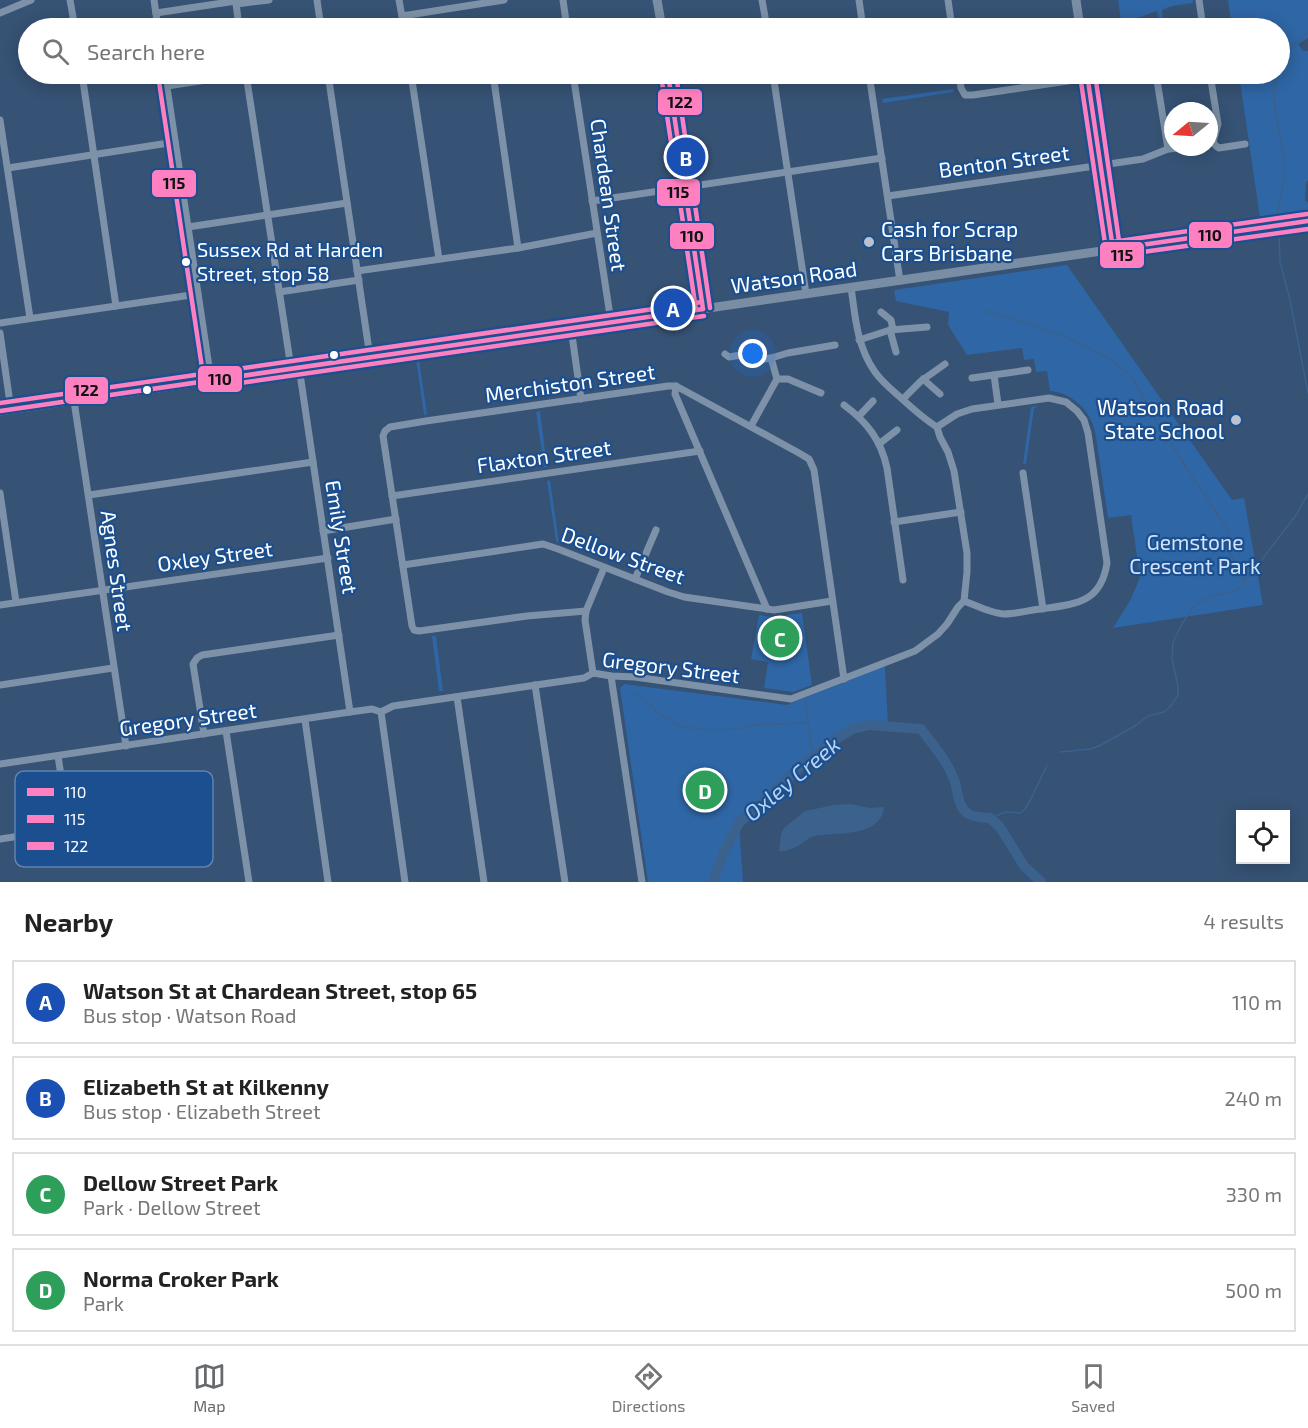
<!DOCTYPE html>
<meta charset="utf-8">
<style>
body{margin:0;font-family:"Exo 2",sans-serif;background:#f6f6f6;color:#222}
.controls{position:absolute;right:18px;bottom:18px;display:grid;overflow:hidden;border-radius:0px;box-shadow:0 3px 15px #0003}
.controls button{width:54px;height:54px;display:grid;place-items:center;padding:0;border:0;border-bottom:2px solid #e0e0e0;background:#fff;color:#222;font:30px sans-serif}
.compass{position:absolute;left:1164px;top:102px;width:54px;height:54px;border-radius:50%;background:#fff;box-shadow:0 3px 15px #0003;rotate:252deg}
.you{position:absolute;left:753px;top:354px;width:21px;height:21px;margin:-15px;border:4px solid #fff;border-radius:50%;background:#1a73e8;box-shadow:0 0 0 9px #1a73e833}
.badge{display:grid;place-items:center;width:39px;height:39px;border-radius:50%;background:#666a6f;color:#fff;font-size:20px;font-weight:700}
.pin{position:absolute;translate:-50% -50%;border:3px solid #fff;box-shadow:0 2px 6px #0006}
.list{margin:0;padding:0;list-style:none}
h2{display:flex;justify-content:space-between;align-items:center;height:78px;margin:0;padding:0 24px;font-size:26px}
h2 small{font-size:20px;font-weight:400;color:#767676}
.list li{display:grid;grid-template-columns:39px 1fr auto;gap:18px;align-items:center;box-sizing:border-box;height:84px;margin:0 12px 12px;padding:0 12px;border:2px solid #e0e0e0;border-radius:0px}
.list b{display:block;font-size:22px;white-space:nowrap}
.list p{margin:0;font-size:20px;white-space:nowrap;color:#767676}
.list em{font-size:20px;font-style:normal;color:#767676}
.icon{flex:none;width:33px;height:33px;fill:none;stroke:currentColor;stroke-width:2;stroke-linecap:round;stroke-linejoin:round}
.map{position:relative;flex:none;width:1308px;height:882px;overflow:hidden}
.search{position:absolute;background:#fff;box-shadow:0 3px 15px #0003;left:18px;right:18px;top:18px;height:66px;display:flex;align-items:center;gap:15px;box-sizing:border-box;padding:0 21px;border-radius:33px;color:#767676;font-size:22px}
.sheet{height:462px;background:#fff}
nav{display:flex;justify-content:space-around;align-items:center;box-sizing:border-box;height:84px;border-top:2px solid #e0e0e0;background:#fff;font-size:16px;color:#767676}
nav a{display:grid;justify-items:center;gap:3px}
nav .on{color:#666a6f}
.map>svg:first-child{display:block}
.green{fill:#2f66a5}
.water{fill:#3b618d}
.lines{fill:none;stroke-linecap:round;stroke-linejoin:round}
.stream{stroke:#3b618d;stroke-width:1.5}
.river{stroke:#3b618d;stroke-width:10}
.street{stroke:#7d92a8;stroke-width:7}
.secondary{stroke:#798da4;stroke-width:9}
.bus-1-casing{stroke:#1b4f8f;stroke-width:9}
.bus-2-casing{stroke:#1b4f8f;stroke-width:9}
.bus-3-casing{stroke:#1b4f8f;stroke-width:9}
.bus-1{stroke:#ff80c0;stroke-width:4.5}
.bus-2{stroke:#ff80c0;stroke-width:4.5}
.bus-3{stroke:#ff80c0;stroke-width:4.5}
.poi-dot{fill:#b9c2ce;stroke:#1b4f8f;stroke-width:2}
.bus-dot{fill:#fff;stroke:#1b4f8f;stroke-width:2}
.labels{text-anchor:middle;stroke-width:4.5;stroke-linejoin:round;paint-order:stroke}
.bus-label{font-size:20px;fill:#fff;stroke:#1b4f8f;text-anchor:start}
.street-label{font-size:21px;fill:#fff;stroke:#1b4f8f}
.poi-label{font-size:21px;fill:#fff;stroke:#1b4f8f;text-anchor:start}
.park-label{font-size:21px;fill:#cfe3fa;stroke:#1b4f8f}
.water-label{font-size:22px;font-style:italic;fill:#b5d3f5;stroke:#1b4f8f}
.key{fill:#1b4f8f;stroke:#5f84b1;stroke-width:1.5}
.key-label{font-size:16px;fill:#fff}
.line-badge{stroke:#1b4f8f;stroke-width:2}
.pale-badge-label{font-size:16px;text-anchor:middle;font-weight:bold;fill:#111}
</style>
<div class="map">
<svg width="1308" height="882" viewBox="0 0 1308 882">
<rect width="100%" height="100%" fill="#365274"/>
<g class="green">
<path d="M1118,0h75v3l-21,3 -10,4 2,18h-4l-3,-17 -35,13 -35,4v-2l34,-6z"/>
<path d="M1228,0h80v38l-10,6 5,7h5v129l-2,3 -1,17 3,3v9l-48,6 -21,-144h41v-46h-48z"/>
<path d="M953,89l1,3 -71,11 -1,-4z"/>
<path d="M1067,265l165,235 12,-2 19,107 -150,23 18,-29 9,-22 -9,-62 -23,3c-3,-20 -6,-41 -9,-61 -2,-12 -3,-27 -8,-37 -8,-16 -24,-28 -41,-29l-3,-20 -11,1 -2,-13 -10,1 -2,-12 -55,7 -19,-30 1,-13 -53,-11 -2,-11z"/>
<path d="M416,359h3l8,55 -3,1z"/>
<path d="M1038,406l-4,3 -8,55h-3l8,-57z"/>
<path d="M540,411l7,56h-3l-8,-55z"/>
<path d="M550,480l9,63 -3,-2 -9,-60z"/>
<path d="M802,613l10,72 -19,7 -29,-4 4,-26 -17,-3 8,-44 13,2z"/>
<path d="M432,636h4l7,55h-4z"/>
<path d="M885,666l3,60c-6,0 -13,-2 -19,-1 -36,3 -102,72 -130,98l4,59h-95l-28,-194 4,-4 163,21z"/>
</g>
<path class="water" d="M850,804l20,4 14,-1c-3,31 -48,25 -70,29 -6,2 -11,7 -16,10 -6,3 -12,5 -19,6l2,-18 3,-6 21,-17 29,-6z"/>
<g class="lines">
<g class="stream">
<path d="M1280,66c5,-15 16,-24 28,-34"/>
<path d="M1277,74c-8,31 4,56 7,87 0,7 0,16 -1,23 -1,13 -7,23 -5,36"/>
<path d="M1279,228l1,34 10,38 18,93"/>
<path d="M984,311c43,11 122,35 150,69l25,46 70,106 -2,16 6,11 8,11 3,14 -6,6 -30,7 -15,10 -11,17 -9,18 -1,17 6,27v9l-7,11 -7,6 -16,4 -13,10 -34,19 -10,4 -31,3"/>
<path d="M1244,583l52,-68 12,-21"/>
<path d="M631,691l19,13 9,10 22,13 31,3 25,-1 17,-4 53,-2"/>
<path d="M806,701l1,16 4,19 -1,8 3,12"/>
<path d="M990,818l16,-6 14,1 4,-3 7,-11 16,-34"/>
</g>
<path class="river" d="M713,882l10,-28 16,-31 68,-62 29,-22 17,-10 16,-4 52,4c13,17 27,33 34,53 3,10 3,24 12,31 6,5 16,4 23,5l10,9 24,39 17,16"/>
<g class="street">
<path d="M70,0l5,28"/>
<path d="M154,0l4,28"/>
<path d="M317,0l4,28"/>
<path d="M399,0l5,28"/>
<path d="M563,0l4,28"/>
<path d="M762,0l5,28"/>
<path d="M859,0l4,28"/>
<path d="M948,0l4,28"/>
<path d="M1199,0l4,28"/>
<path d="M236,3l3,25"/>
<path d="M236,4l33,-4"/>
<path d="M0,13l31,-13"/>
<path d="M156,13l80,-12"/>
<path d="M402,16l102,-16"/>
<path d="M82,74l34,232"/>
<path d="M165,74l46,306"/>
<path d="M246,74l45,294"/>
<path d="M328,74l42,283"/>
<path d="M411,74l28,185"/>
<path d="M493,74l25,174"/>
<path d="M573,74l38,248"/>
<path d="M773,74l33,220"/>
<path d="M869,74l31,207"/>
<path d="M959,74l2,14 4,7h8l115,-17"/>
<path d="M1156,74l12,75"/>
<path d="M1210,74l8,50 -5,18"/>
<path d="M167,86l79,-12"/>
<path d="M0,120l30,198"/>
<path d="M1213,142l3,4 3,2 26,-4"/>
<path d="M8,168l167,-26"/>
<path d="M888,196l255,-37 25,-10 26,-2"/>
<path d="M592,201l290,-43"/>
<path d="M188,227l159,-24"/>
<path d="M357,271l161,-23 79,-15"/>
<path d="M279,292l80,-12"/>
<path d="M881,312l10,8 2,10"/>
<path d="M0,323l198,-29"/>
<path d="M571,328l10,71"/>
<path d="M890,330l6,22"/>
<path d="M0,333l11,77"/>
<path d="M859,340l31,-10 37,-3"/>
<path d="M725,354l4,3 18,-3 17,5 7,-1 6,21"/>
<path d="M771,358l17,-5 47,-8"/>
<path d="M299,367l51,345"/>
<path d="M994,375l4,29"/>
<path d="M972,378l56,-8"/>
<path d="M777,379h11l33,14"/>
<path d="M923,379l17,15"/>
<path d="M676,386l-1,8 92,215"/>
<path d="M903,399l18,-18 24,-17"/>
<path d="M74,401l52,345"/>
<path d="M844,405c23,17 37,35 43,63l16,112"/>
<path d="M859,416l14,-15"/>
<path d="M751,426l26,-47"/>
<path d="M937,427l20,-13 15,-5 77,-11 17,4 11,9 7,9 4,13 19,130c-6,40 -31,41 -66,46 -12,1 -25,5 -37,5 -11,0 -29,-9 -40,-13"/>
<path d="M879,444l18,-14"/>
<path d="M1023,473l20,136"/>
<path d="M0,493l16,109"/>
<path d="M89,495l224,-33"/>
<path d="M392,496l308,-45"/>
<path d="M894,522l67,-10"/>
<path d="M323,531l73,-12"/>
<path d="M403,565l140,-21 15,5 110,43 16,5 90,13 58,-9"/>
<path d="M635,579l21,-49"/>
<path d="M0,605l328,-47"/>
<path d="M586,611l-59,5 -108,15 -5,-1 -2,-4 -29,-190 2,-5 5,-4 36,-6 242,-35h8l123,67 10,6 5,11 30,209"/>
<path d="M593,673l-8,-53 1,-9 18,-43"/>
<path d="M611,676l31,206"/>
<path d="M0,685l113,-17"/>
<path d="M535,685l30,197"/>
<path d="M457,697l27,185"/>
<path d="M381,712l24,170"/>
<path d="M305,720l23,162"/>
<path d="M226,731l23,151"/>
<path d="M204,734l-11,-70 4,-6 5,-3 137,-20"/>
<path d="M58,756l11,72"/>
<path d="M0,764l350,-52 22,-3 9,3 12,-6 191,-28 9,-5 18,3 24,1 156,22 124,-48 23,-17 9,-10 11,-17 6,-6 3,-29v-19l-13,-82 -6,-19 -8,-15 -3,-10c-13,-8 -24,-18 -36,-29 -9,-8 -19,-16 -26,-26 -18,-25 -20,-56 -24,-85"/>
<path d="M0,839l186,-28"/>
</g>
<g class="secondary">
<path d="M657,0l5,28"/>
<path d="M1076,0l4,28"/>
<path d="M668,74l35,235"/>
<path d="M1087,74l26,175"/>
<path d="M0,411l1308,-190"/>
</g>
<defs>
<g id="bus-1">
<path d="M668,74l35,235"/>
<path d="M1087,74l26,175"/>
<path d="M1113,249l195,-28"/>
<path d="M0,411l703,-102"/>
</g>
<g id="bus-2">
<path d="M158,75l46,306"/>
<path d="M661,75l35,235"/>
<path d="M1080,75l26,175"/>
<path d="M1114,256l194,-27"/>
<path d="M212,387l492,-71"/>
</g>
<g id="bus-3">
<path d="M676,74l34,234"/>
<path d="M1095,74l25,174"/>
<path d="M1112,242l195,-28"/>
<path d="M0,403l702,-101"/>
</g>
</defs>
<use href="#bus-1" class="bus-1-casing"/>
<use href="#bus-2" class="bus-2-casing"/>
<use href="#bus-3" class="bus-3-casing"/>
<use href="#bus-1" class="bus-1"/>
<use href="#bus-2" class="bus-2"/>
<use href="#bus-3" class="bus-3"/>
</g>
<g class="poi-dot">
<circle cx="869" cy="242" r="6"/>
<circle cx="1236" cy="420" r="6"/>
</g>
<g class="bus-dot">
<circle cx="186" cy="262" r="5"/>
<circle cx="334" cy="355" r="5"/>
<circle cx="147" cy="390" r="5"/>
</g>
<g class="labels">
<g class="bus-label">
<text x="197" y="257">Sussex Rd at Harden<tspan x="197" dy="24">Street, stop 58</tspan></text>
</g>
<g class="street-label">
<text transform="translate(1004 162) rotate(-8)" y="7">Benton Street</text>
<text transform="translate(608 195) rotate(82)" y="7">Chardean Street</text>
<text transform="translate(794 278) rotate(-8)" y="7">Watson Road</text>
<text transform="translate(570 384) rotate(-8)" y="7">Merchiston Street</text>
<text transform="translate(544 457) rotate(-8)" y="7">Flaxton Street</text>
<text transform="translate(341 537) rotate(81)" y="7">Emily Street</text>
<text transform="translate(623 556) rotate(20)" y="7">Dellow Street</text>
<text transform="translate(215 557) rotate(-8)" y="7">Oxley Street</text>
<text transform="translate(116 571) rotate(82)" y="7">Agnes Street</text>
<text transform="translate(671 668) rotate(7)" y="7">Gregory Street</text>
<text transform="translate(188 720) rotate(-8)" y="7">Gregory Street</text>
</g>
<g class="poi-label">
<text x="881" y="237">Cash for Scrap<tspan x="881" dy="24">Cars Brisbane</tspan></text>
<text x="1224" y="415" text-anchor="end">Watson Road<tspan x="1224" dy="24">State School</tspan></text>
</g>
<g class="park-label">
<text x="1195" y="550">Gemstone<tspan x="1195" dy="24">Crescent Park</tspan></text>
</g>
<g class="water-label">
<text transform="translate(792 779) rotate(-40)" y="8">Oxley Creek</text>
</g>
</g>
<rect x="15" y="771" width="198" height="96" rx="9" class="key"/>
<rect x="27" y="788" width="27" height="8" fill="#ff80c0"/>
<rect x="27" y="815" width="27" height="8" fill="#ff80c0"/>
<rect x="27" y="842" width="27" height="8" fill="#ff80c0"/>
<g class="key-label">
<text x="64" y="798">110</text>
<text x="64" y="825">115</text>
<text x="64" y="852">122</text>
</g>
<g class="line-badge">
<rect x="657" y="88" width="46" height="28" rx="6" fill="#ff80c0"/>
<rect x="151" y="169" width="46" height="29" rx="6" fill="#ff80c0"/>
<rect x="656" y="178" width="45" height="29" rx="6" fill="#ff80c0"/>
<rect x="1188" y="221" width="45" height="28" rx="6" fill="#ff80c0"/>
<rect x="669" y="222" width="46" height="28" rx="6" fill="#ff80c0"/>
<rect x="1099" y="241" width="46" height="28" rx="6" fill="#ff80c0"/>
<rect x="197" y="365" width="46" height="28" rx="6" fill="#ff80c0"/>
<rect x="64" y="376" width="45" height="29" rx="6" fill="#ff80c0"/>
</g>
<g class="pale-badge-label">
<text x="680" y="108">122</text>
<text x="174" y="189">115</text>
<text x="678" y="198">115</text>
<text x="1210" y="241">110</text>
<text x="692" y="242">110</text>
<text x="1122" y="261">115</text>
<text x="220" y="385">110</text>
<text x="86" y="396">122</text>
</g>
</svg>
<div class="controls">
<button><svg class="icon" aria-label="locate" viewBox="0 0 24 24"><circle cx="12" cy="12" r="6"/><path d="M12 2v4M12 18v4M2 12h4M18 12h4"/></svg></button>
</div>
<svg class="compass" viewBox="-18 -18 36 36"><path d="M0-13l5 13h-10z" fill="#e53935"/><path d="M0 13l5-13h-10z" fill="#767676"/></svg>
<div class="you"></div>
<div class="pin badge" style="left:673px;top:308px;background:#1a4fb4">A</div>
<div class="pin badge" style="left:686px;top:157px;background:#1a4fb4">B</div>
<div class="pin badge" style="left:780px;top:638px;background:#2e9e5b">C</div>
<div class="pin badge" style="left:705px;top:790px;background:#2e9e5b">D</div>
<div class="search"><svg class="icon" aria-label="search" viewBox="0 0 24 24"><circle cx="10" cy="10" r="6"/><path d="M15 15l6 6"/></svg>Search here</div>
</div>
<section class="sheet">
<h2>Nearby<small>4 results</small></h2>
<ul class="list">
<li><span class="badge" style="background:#1a4fb4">A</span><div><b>Watson St at Chardean Street, stop 65</b><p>Bus stop · Watson Road</p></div><em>110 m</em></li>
<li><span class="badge" style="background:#1a4fb4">B</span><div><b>Elizabeth St at Kilkenny</b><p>Bus stop · Elizabeth Street</p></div><em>240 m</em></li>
<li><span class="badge" style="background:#2e9e5b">C</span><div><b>Dellow Street Park</b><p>Park · Dellow Street</p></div><em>330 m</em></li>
<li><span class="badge" style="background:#2e9e5b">D</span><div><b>Norma Croker Park</b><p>Park</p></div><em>500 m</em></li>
</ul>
</section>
<nav>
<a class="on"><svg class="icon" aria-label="map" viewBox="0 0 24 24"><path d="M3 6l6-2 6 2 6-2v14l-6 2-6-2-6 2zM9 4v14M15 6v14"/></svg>Map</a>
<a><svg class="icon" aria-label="directions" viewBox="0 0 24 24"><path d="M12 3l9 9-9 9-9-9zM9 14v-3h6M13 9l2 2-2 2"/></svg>Directions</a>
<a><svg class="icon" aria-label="saved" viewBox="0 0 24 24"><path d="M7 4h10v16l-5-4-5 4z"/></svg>Saved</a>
</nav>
